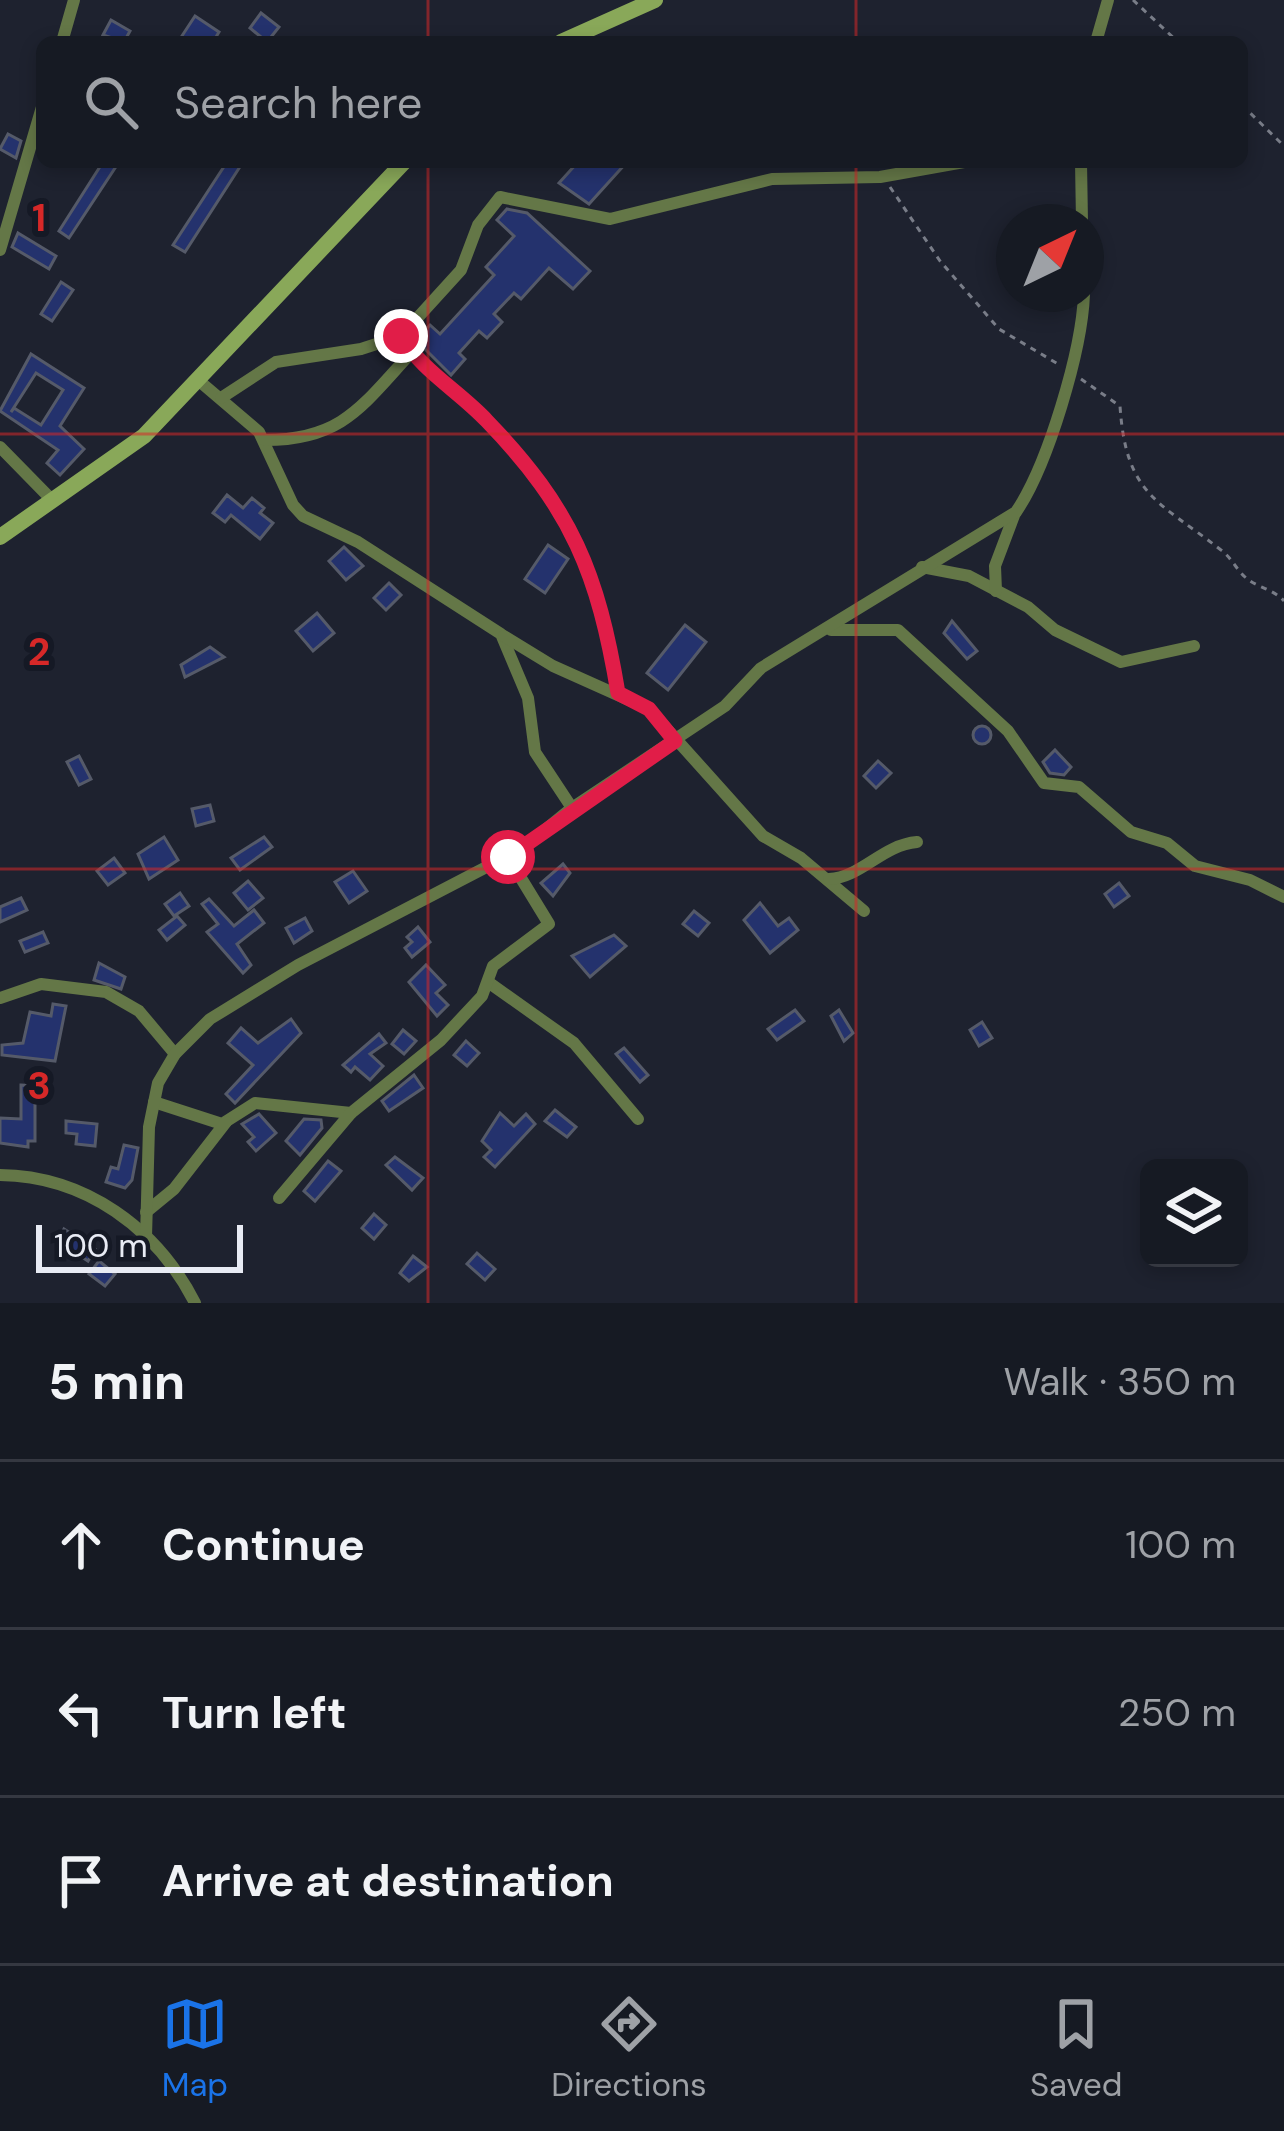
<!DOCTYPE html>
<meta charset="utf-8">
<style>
body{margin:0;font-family:"DM Sans",sans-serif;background:#1f232b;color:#f1f3f6}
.controls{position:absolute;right:36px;bottom:36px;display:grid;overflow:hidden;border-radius:18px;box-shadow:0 6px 18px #0003}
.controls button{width:108px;height:108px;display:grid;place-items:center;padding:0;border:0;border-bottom:3px solid #353841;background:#161a23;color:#f1f3f6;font:60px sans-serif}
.compass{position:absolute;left:996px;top:204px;width:108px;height:108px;border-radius:50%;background:#161a23;box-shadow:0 6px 18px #0003;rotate:43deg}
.scale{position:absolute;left:36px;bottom:30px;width:207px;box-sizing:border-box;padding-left:12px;border:6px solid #e8ebf4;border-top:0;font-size:33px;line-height:42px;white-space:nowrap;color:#e8ebf4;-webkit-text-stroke:9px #151925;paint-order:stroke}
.stop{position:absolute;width:36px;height:36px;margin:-27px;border:9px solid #e11d48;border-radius:50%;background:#fff}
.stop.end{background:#e11d48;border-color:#fff;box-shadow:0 3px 12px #0008}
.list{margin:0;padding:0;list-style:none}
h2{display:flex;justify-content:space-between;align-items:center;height:156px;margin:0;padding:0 48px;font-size:51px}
h2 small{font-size:39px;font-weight:400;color:#9ea1a6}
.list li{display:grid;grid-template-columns:78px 1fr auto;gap:36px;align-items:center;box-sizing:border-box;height:168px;padding:0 48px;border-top:3px solid #353841}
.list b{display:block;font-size:45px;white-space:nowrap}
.list em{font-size:39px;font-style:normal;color:#9ea1a6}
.icon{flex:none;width:66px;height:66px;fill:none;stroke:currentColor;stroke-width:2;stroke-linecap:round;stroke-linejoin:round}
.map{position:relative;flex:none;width:1284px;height:1303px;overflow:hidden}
.search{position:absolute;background:#161a23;box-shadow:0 6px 18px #0003;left:36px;right:36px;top:36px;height:132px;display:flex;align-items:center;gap:30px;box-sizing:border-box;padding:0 42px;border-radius:18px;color:#9ea1a6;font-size:45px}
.sheet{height:660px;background:#161a23}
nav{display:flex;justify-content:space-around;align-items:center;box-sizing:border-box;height:168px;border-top:3px solid #353841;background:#161a23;font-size:33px;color:#9ea1a6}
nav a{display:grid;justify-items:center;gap:6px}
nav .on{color:#1a73e8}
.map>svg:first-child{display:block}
.building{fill:#24326d;stroke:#555a69;stroke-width:3;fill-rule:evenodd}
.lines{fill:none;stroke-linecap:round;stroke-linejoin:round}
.path{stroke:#797d88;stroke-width:3;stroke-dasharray:6 6;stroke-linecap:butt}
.minor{stroke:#647747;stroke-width:12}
.secondary{stroke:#89a859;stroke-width:16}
.route{stroke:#e11d48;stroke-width:15}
.grid{fill:none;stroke:#d62828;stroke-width:3;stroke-opacity:0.55}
.grid-label{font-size:39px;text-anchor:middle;font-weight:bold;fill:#d62828;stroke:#151925;stroke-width:12;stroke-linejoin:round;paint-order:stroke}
</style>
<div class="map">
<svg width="1284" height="1303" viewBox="0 0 1284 1303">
<rect width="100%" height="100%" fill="#1e222f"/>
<g class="building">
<path d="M261,13l18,14 -12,15 -17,-14z"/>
<path d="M195,16l24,16 -6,10h-35z"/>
<path d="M111,20l19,11 -6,11 -21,-7z"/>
<path d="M8,134l13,7 -5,17 -16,-9z"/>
<path d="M103,162h16l-50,76 -10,-7z"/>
<path d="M227,162h16l-58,90 -12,-7z"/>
<path d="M578,162h49l-38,42 -30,-21z"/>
<path d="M507,209l20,4 63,58 -17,18 -24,-21 -28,31 -7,-6 -20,21 8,8 -15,16 -8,-7 -20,22 6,6 -14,16 -35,-35 14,-15 10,9 54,-59 -8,-8 28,-31 -17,-16z"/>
<path d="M18,233l38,23 -7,13 -37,-22z"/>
<path d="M61,282l12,8 -21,31 -11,-7z"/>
<path d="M31,354l53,34 -24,38 24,23 -24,26 -13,-12 11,-13 -58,-39zM36,373l27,17 -22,35 -27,-17 -3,4z"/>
<path d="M227,495l16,13 9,-10 12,10 -4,5 13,10 -13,16 -29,-24 -6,7 -12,-9z"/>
<path d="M548,545l20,14 -23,34 -20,-14z"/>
<path d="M344,547l19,19 -17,14 -17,-19z"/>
<path d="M389,583l12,12 -15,15 -12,-12z"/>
<path d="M317,613l17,20 -21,18 -17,-20z"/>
<path d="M952,621l25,30 -10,8 -23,-26z"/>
<path d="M685,625l21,17 -38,48 -21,-17z"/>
<path d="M210,647l14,10 -39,20 -4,-12z"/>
<circle cx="982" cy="735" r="9"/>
<path d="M1055,750l16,17 -7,8 -14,-2 -7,-11z"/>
<path d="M79,756l12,23 -12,6 -12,-23z"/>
<path d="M878,761l13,12 -15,15 -12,-12z"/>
<path d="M210,805l4,16 -18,5 -4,-17z"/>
<path d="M164,837l14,23 -29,19 -11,-25z"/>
<path d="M264,837l8,10 -32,23 -9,-12z"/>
<path d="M114,858l11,15 -17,12 -11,-14z"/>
<path d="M563,864l7,9 -17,23 -12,-13z"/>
<path d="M353,871l14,20 -18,12 -14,-21z"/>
<path d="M248,881l15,17 -15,12 -14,-17z"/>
<path d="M1119,883l10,13 -15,11 -9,-13z"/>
<path d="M180,893l9,13 -15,10 -9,-12z"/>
<path d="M21,898l6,12 -27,12v-15z"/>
<path d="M209,899l25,27 20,-16 10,13 -27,21 14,21 -8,8 -36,-41 11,-8 -16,-20z"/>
<path d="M760,903l18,23 11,-8 9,12 -28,23 -26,-33z"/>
<path d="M694,911l15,12 -11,13 -15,-12z"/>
<path d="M177,916l8,9 -18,15 -8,-10z"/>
<path d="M305,918l7,13 -18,12 -8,-15z"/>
<path d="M418,927l12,15 -18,15 -7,-9 7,-6 -5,-5z"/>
<path d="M43,932l5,11 -23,9 -5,-11z"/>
<path d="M614,935l12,11 -36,31 -18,-21z"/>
<path d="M99,963l26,14 -4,12 -27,-9z"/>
<path d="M426,965l19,20 -9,8 12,12 -11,11 -28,-34z"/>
<path d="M53,1004l13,2 -11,55 -53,-6v-10l21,-2 7,-31 21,4z"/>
<path d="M795,1010l9,11 -27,19 -9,-11z"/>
<path d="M839,1010l14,23 -9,8 -13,-25z"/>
<path d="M291,1019l10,14 -66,70 -9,-9 27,-29 -25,-22 13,-15 17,15z"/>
<path d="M982,1022l10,16 -13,8 -9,-16z"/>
<path d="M403,1030l13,11 -12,13 -12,-10z"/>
<path d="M379,1034l7,9 -16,11 13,12 -13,14 -15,-13 -4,5 -8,-7z"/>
<path d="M466,1041l13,12 -12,13 -13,-11z"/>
<path d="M624,1048l24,27 -8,7 -24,-28z"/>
<path d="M414,1075l9,13 -34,23 -7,-10z"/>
<path d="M21,1085l14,1v55h-7v6l-28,-4v-25l21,1z"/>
<path d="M555,1110l21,17 -9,10 -22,-16z"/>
<path d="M500,1113l14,13 12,-12 9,10 -40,43 -11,-10 7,-7 -9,-9z"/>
<path d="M259,1114l17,19 -20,18 -8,-9 6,-5 -12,-13z"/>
<path d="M304,1119l17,1 1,8 -22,27 -14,-14z"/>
<path d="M66,1121l31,3 -2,22 -19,-2 1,-10 -11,-1z"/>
<path d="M124,1145l14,3 -6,32 -7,8 -19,-6 5,-15 7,2z"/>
<path d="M395,1157l28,21 -11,12 -26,-25z"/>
<path d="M328,1161l13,10 -26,30 -11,-10z"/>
<path d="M374,1214l12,11 -12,14 -12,-11z"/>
<path d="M64,1229l31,20 -7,12 -30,-20z"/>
<path d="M477,1253l18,16 -10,11 -18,-16z"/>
<path d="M413,1256l14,11 -18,14 -9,-8z"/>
<path d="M99,1261l16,13 -10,12 -16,-12z"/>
</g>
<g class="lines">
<g class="path">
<path d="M1133,0l45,42"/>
<path d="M1242,105l42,41"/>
<path d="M890,187l50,74 59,68 59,35"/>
<path d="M1081,379l39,27c6,89 37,94 101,144 10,7 15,19 24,27 12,11 27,11 39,24"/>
</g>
<g class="minor">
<path d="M62,42l12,-42"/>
<path d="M1096,42l12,-42"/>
<path d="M1081,162l1,60"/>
<path d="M0,250l42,-143"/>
<path d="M401,336c21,35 58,55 86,85 82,85 112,156 131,272"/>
<path d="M198,380l61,52 34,73 10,11 55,26 143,92 27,64 7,54 37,56"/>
<path d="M221,398l55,-36 85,-13 40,-13 60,-66 17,-45 22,-28 110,22 162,-40 108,-2 84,-15"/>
<path d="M265,440c77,0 97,-34 146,-87"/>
<path d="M0,447l51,52"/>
<path d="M922,567l47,9 59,31 27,23 66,32 73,-16"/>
<path d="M996,591l-1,-25 20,-53"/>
<path d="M831,630h67l110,101 36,52 35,4 52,45 36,11 28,23 55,14 34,17"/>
<path d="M504,636l49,30 96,43 114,127 38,22 63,53"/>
<path d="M829,879c33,-2 53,-34 88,-37"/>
<path d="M488,982l86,61 64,76"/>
<path d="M0,998l41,-14 65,8 33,19 36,43"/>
<path d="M154,1102l68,22 33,-21 96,10 90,-73 41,-44 11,-30 56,-42 -41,-67"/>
<path d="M0,1175c85,1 157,53 195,128"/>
<path d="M279,1198l72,-85"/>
<path d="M146,1212l28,-23 52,-67"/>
<path d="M146,1237l3,-110 9,-44 17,-29 35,-35 88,-54 225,-117 49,-40 153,-102 36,-38 255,-156c32,-47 66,-162 68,-218"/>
</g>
<g class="secondary">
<path d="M561,42l94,-42"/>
<path d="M0,537l144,-101 260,-274"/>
</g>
</g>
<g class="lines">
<path class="route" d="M401,336c21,35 58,55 86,85 85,88 111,152 131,272l31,16 26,32 -167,116"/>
</g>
<path class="grid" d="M428,0v42M856,0v42M428,162v1141M856,162v1141M0,434h1284M0,869h1284"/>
<g class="grid-label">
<text x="39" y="231">1</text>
<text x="39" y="665">2</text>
<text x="39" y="1099">3</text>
</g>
</svg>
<div class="controls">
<button><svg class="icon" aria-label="layers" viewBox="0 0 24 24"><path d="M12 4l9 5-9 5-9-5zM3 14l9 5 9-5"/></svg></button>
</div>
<svg class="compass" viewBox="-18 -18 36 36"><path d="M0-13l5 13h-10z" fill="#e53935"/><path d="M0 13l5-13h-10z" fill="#9ea1a6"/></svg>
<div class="scale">100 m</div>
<div class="stop" style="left:508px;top:857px"></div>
<div class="stop end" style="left:401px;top:336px"></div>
<div class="search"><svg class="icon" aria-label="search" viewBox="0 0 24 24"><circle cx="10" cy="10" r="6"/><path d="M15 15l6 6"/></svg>Search here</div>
</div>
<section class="sheet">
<h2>5 min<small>Walk · 350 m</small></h2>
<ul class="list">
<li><svg class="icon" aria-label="ahead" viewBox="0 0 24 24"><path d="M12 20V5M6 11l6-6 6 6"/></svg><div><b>Continue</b></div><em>100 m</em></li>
<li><svg class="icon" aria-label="left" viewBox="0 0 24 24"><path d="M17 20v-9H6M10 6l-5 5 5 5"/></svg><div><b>Turn left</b></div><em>250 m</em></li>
<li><svg class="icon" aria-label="arrive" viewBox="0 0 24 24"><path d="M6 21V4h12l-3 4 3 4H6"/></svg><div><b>Arrive at destination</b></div></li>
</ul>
</section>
<nav>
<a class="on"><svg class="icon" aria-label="map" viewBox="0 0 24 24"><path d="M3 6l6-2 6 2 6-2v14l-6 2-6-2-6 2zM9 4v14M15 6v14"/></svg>Map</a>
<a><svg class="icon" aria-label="directions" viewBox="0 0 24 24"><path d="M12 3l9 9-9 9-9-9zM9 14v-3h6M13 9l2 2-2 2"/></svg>Directions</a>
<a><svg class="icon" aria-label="saved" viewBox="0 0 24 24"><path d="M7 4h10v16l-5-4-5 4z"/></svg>Saved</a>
</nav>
